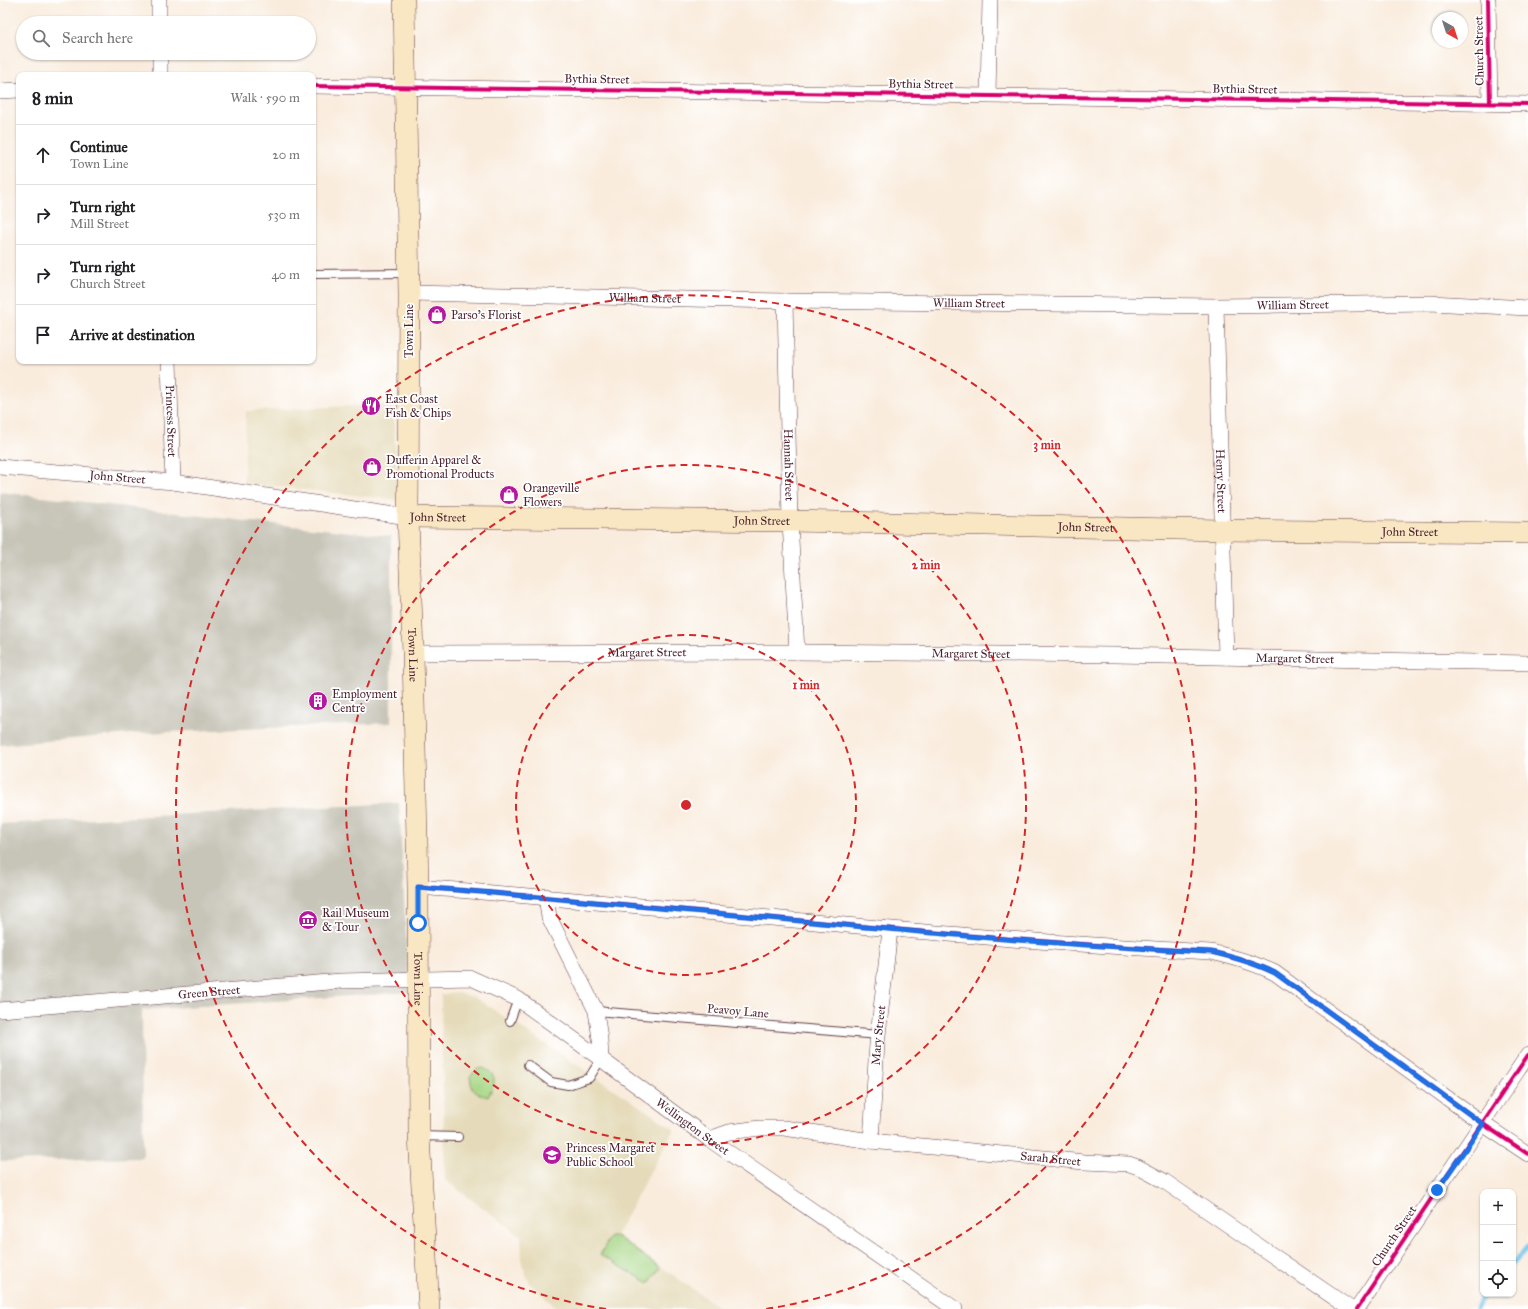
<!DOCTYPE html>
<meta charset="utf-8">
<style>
body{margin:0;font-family:"IM FELL Great Primer",serif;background:#f6f6f6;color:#202124}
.controls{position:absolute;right:12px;bottom:12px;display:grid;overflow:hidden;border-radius:8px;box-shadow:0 1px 3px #0004}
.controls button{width:36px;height:36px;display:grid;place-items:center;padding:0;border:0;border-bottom:1px solid #e0e0e0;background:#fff;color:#202124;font:20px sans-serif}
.compass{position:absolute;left:1432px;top:12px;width:36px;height:36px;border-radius:50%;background:#fff;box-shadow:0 1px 3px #0004;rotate:141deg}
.stop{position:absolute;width:12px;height:12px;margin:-9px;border:3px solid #1a73e8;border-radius:50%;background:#fff}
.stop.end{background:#1a73e8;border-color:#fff;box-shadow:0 1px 4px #0008}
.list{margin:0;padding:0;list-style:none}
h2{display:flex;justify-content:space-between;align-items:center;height:52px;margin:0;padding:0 16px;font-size:17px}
h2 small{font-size:13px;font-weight:400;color:#757577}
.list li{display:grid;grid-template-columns:26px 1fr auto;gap:12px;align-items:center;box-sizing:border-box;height:60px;padding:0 16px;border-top:1px solid #e0e0e0}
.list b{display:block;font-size:15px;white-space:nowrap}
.list p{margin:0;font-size:13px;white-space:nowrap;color:#757577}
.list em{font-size:13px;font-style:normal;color:#757577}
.icon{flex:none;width:22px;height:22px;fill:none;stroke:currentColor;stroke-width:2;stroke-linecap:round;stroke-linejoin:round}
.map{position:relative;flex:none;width:1528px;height:1309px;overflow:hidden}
.search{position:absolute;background:#fff;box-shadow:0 1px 3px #0004;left:16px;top:16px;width:300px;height:44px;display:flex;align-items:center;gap:10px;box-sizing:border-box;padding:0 14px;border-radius:22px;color:#757577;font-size:15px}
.panel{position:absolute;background:#fff;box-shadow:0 1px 3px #0004;left:16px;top:72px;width:300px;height:292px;border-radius:8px}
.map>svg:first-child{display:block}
.built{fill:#e5dbba}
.industrial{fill:#c7c5b8}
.green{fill:#a5d583;stroke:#787a57}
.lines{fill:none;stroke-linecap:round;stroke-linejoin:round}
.stream{stroke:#6ec3eb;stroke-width:4.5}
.lane-casing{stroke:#643e46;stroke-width:10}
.street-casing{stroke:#643e46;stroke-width:16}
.secondary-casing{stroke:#643e46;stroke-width:22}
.lane{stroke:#fff;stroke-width:8}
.street{stroke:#fff;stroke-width:15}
.secondary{stroke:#f9e7c3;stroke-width:21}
.cycleway-casing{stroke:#fff;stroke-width:6}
.cycleway{stroke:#d6006c;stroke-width:4}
.route{stroke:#1a73e8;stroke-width:5}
.ring{fill:none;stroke:#d62828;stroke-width:2;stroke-dasharray:7 5}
.labels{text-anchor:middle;stroke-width:3.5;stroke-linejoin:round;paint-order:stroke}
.street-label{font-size:12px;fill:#4a1f2b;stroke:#fff}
.poi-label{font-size:12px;fill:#4a1f2b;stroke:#fff;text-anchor:start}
.centre{fill:#d62828;stroke:#fff;stroke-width:2}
.ring-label{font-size:12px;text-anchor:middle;font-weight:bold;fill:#d62828;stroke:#fff;stroke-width:3.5;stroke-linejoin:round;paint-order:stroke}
</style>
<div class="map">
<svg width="1528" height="1309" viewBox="0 0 1528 1309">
<rect width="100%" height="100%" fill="#fff"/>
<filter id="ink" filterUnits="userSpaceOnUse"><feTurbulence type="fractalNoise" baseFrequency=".025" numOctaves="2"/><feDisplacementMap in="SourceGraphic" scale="8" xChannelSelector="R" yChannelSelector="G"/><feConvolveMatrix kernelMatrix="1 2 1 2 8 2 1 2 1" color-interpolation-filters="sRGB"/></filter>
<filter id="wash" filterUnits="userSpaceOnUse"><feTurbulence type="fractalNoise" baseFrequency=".012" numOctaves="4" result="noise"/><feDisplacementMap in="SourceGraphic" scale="16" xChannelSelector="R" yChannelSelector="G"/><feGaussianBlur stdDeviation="0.9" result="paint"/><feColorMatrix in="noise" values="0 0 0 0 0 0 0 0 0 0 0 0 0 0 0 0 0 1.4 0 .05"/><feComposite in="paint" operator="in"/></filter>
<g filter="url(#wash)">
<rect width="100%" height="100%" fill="#f9ecdd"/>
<g class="built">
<path d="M393,404l5,96 -154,-17 2,-72z"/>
<path d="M455,992l19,5 200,132 -58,106 105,74h-163l-28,-25 -8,-20 -1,-28 -76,-56 -4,-185z"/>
</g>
<g class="industrial">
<path d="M0,492l244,29 147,15v187l-249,10 -142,12z"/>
<path d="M399,803l10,189 -267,18 1,148 -143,3v-337z"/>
</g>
<g class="green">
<path d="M483,1068c16,7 12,15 5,29 -15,-4 -16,-6 -18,-21l7,-7z"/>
<path d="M610,1237h8l42,31 -11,15 -49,-28z"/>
</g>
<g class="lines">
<g class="stream">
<path d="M1513,1263l15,-16"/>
<path d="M1476,1309l8,-15"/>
</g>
</g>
</g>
<g filter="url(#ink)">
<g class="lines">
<defs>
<g id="lane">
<path d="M313,274l95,-1"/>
<path d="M596,1011l283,24"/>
<path d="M510,1021l8,-22"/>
<path d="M528,1065l23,17 17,3 21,-7 12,-19"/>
<path d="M419,1136l39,1"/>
</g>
<g id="street">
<path d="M159,0v23"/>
<path d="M1488,0l2,103"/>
<path d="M160,53v22"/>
<path d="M313,86l1215,18"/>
<path d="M0,91l19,-1"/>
<path d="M988,95l2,-95"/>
<path id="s1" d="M409,293l376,8 431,5 214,-3 98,5"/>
<path id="s2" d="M785,301l5,220 7,131"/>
<path id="s3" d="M1216,306l10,351"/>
<path id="s4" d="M169,361l4,121"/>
<path id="s5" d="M0,467l173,15 235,35"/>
<path id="s6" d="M413,653l384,-1 318,3 413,8"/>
<path d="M418,887c265,20 528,52 793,65 22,5 44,11 64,21l208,151 45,30"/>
<path d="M546,896l3,21 47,94 4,28 1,20"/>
<path id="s7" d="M0,1010l341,-29 130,-3 47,21 83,60 108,80 246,170"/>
<path id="s8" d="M709,1139l20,-7 31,-4h24l87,13 213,21 45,2 9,3 26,14 187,128"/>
<path id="s9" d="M871,1141l6,-97 13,-114"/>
<path d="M1357,1309l171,-254"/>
</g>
<g id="secondary">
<path id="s10" d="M404,0l5,293 -1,224 5,136 5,234 1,249 10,173"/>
<path id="s11" d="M408,517l382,4 432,9 306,3"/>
</g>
</defs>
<use href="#lane" class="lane-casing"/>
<use href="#street" class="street-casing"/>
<use href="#secondary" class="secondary-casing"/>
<use href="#lane" class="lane"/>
<use href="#street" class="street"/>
<use href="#secondary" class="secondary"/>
<defs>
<g id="cycleway">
<path d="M1488,0l2,103"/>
<path d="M313,86l1215,18"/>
<path d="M418,887c265,20 528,52 793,65 22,5 44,11 64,21l208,151 45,30"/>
<path d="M1357,1309l171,-254"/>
</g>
</defs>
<use href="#cycleway" class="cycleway-casing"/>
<use href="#cycleway" class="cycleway"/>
</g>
</g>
<g class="lines" filter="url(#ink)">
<path class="route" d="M418,923v-36c265,20 528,53 793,65 22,5 44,11 64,21l208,151 -46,66"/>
</g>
<g class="ring">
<circle cx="686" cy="805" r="170"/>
<circle cx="686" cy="805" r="340"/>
<path d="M606 1309A510 510 0 1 1 766 1309"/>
</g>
<defs>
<symbol id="shop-disc" viewBox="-11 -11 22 22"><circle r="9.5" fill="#b5179e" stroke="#fff"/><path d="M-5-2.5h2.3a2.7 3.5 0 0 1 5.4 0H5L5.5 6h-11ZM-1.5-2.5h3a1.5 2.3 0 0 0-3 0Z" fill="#fff"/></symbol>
<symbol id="restaurant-disc" viewBox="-11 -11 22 22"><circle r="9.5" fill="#b5179e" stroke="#fff"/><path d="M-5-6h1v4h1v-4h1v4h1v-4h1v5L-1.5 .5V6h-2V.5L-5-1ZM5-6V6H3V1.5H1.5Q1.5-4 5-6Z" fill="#fff"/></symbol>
<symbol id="building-disc" viewBox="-11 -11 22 22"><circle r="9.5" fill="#b5179e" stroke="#fff"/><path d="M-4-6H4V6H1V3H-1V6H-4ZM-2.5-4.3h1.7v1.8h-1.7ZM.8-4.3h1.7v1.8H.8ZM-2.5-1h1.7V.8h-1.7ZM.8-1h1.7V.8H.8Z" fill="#fff"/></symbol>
<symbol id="museum-disc" viewBox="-11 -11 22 22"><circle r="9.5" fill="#b5179e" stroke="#fff"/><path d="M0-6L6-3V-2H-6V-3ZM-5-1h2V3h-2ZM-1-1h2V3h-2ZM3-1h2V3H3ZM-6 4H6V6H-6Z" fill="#fff"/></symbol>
<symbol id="school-disc" viewBox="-11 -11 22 22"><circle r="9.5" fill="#b5179e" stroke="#fff"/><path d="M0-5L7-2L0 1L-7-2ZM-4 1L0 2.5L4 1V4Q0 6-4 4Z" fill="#fff"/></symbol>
</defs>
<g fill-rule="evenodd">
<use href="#shop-disc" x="426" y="304" width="22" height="22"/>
<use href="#restaurant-disc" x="360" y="395" width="22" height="22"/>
<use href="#shop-disc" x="361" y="456" width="22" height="22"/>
<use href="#shop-disc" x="498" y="484" width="22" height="22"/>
<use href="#building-disc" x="307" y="690" width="22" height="22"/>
<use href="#museum-disc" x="297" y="909" width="22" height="22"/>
<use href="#school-disc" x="541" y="1144" width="22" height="22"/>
</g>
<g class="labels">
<g class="street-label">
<text transform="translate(1479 51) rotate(-91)" y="4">Church Street</text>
<text transform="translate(597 79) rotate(1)" y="4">Bythia Street</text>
<text transform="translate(921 84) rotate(1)" y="4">Bythia Street</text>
<text transform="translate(1245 89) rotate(1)" y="4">Bythia Street</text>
<text dy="4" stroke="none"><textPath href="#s1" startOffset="236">William Street</textPath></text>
<text dy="4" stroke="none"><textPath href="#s1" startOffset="560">William Street</textPath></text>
<text dy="4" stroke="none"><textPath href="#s1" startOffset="884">William Street</textPath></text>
<text transform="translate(409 331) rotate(-90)" y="4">Town Line</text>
<text dy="4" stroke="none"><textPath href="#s4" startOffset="60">Princess Street</textPath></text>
<text dy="4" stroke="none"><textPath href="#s2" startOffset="164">Hannah Street</textPath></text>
<text dy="4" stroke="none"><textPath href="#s5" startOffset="118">John Street</textPath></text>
<text dy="4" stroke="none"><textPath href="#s3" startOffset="175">Henry Street</textPath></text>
<text dy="4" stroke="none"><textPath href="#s11" startOffset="30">John Street</textPath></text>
<text dy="4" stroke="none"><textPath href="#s11" startOffset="354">John Street</textPath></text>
<text dy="4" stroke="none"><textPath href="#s11" startOffset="678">John Street</textPath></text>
<text dy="4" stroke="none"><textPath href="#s11" startOffset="1002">John Street</textPath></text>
<text dy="4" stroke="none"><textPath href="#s6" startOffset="234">Margaret Street</textPath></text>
<text dy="4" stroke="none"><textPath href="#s6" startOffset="558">Margaret Street</textPath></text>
<text dy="4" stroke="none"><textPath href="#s10" startOffset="655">Town Line</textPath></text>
<text dy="4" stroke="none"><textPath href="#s6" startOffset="882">Margaret Street</textPath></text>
<text dy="4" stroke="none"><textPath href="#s10" startOffset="979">Town Line</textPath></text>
<text dy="4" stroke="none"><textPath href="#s7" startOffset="210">Green Street</textPath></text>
<text transform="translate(738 1011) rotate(5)" y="4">Peavoy Lane</text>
<text dy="4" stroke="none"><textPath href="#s9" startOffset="106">Mary Street</textPath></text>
<text dy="4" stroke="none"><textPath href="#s7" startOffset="740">Wellington Street</textPath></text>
<text dy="4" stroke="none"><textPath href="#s8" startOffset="345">Sarah Street</textPath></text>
<text transform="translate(1394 1236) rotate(-56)" y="4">Church Street</text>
</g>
<g class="poi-label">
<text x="451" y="319">Parso's Florist</text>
<text x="385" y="403">East Coast<tspan x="385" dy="14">Fish &amp; Chips</tspan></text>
<text x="386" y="464">Dufferin Apparel &amp;<tspan x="386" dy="14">Promotional Products</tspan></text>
<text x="523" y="492">Orangeville<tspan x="523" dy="14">Flowers</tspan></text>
<text x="332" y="698">Employment<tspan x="332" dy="14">Centre</tspan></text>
<text x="322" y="917">Rail Museum<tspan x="322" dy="14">&amp; Tour</tspan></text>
<text x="566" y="1152">Princess Margaret<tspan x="566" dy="14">Public School</tspan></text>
</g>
</g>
<circle cx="686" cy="805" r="6" class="centre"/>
<g class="ring-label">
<text x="1047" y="449">3 min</text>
<text x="926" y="569">2 min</text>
<text x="806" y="689">1 min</text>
</g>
</svg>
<div class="controls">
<button>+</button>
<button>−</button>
<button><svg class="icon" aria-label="locate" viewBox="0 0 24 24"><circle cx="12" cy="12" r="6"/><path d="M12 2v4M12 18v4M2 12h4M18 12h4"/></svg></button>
</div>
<svg class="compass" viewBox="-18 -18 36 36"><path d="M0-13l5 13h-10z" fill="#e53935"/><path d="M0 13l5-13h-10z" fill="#757577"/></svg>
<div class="stop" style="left:418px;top:923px"></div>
<div class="stop end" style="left:1437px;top:1190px"></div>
<div class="search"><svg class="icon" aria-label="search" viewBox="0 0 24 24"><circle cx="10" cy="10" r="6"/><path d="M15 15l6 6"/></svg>Search here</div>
<section class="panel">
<h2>8 min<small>Walk · 590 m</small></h2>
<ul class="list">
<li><svg class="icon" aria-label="ahead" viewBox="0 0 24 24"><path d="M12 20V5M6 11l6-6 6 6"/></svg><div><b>Continue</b><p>Town Line</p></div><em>20 m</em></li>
<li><svg class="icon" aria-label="right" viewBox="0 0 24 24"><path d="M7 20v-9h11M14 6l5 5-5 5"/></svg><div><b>Turn right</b><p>Mill Street</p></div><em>530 m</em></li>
<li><svg class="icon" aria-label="right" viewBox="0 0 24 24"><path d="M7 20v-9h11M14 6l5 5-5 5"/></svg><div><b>Turn right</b><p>Church Street</p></div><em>40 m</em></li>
<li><svg class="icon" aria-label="arrive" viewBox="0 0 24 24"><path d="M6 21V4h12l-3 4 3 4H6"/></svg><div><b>Arrive at destination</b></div></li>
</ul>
</section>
</div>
